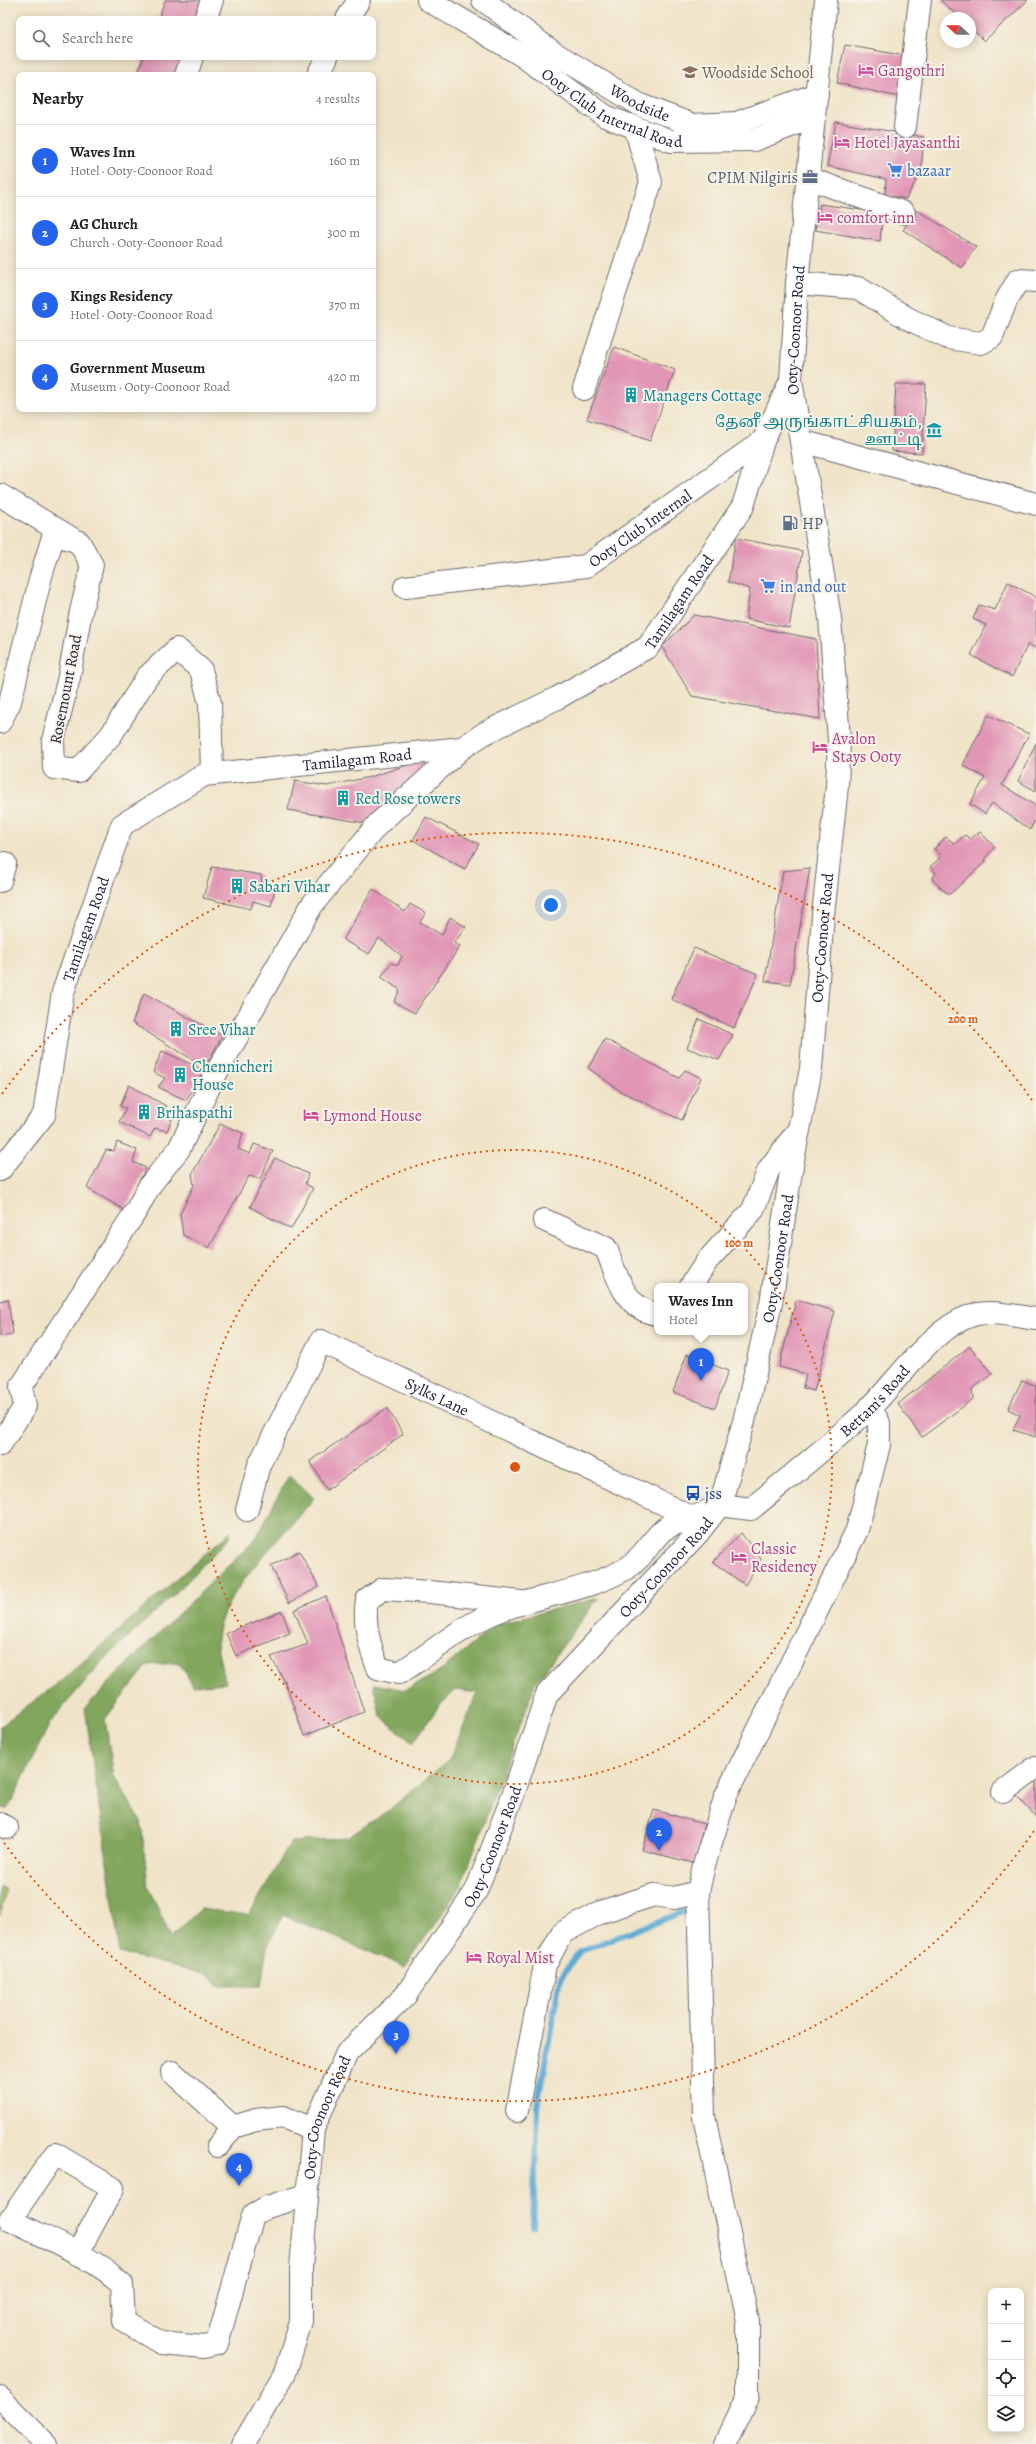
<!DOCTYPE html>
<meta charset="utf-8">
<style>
body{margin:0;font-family:Alegreya,"Noto Serif Tamil",serif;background:#f6f6f6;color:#222}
.controls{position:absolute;right:12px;bottom:12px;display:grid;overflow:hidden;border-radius:8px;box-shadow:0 2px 10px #0003}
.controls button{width:36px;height:36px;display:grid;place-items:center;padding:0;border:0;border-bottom:1px solid #e0e0e0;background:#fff;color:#222;font:20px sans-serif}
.compass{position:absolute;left:940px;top:12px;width:36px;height:36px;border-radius:50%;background:#fff;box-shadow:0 2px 10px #0003;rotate:291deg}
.you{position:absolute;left:551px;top:905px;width:14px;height:14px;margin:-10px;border:3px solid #fff;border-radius:50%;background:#1a73e8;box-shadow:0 0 0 6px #1a73e833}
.badge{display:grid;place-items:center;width:26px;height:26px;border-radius:50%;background:#2563eb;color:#fff;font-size:13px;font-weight:700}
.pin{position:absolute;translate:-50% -33px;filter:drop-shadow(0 1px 2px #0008)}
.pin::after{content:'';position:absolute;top:21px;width:14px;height:12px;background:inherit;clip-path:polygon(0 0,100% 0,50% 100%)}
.popup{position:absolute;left:654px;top:1283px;width:94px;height:52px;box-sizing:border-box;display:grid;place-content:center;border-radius:8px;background:#fff;filter:drop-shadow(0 1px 3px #0005);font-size:13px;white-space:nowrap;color:#767676}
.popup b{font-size:15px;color:#222}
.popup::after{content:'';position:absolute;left:50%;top:100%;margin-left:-8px;border:8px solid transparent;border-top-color:#fff}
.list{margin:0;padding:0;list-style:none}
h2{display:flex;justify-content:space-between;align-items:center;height:52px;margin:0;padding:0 16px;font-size:17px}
h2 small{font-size:13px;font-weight:400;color:#767676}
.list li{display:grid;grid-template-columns:26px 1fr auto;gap:12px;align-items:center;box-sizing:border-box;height:72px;padding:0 16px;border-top:1px solid #e0e0e0}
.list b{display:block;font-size:15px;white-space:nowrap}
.list p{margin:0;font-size:13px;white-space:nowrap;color:#767676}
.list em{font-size:13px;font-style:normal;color:#767676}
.icon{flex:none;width:22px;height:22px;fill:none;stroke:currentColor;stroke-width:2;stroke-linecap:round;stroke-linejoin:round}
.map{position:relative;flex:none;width:1036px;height:2444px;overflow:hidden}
.search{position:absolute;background:#fff;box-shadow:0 2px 10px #0003;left:16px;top:16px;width:360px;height:44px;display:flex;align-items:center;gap:10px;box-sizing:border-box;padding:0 14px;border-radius:8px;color:#767676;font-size:15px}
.panel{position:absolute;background:#fff;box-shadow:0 2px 10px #0003;left:16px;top:72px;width:360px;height:340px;border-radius:8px}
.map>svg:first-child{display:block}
.green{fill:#a2c068;stroke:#627152}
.forest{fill:#81a65c;stroke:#52644c}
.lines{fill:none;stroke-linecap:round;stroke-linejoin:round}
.stream{stroke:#5daad6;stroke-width:6}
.building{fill:#e196b5}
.minor-casing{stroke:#6a666c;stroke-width:24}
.highway-casing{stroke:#6a666c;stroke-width:24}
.minor{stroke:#fff;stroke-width:22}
.highway{stroke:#fff;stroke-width:22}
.ring{fill:none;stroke:#de560e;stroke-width:2;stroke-dasharray:2 4}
.labels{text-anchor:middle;stroke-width:4;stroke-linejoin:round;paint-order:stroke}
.hotel-label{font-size:16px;fill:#b23c85;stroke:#f7f3e8;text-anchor:start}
.education-label{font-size:16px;fill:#785e54;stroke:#f7f3e8;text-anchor:start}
.street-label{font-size:16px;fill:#22223b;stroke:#f7f3e8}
.shop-label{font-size:16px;fill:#366cbe;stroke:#f7f3e8;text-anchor:start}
.service-label{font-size:16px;fill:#4e5e75;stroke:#f7f3e8;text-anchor:end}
.culture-label{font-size:16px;fill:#0d838f;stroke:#f7f3e8;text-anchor:start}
.transit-label{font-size:16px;fill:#164399;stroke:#f7f3e8;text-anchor:start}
.centre{fill:#de560e;stroke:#f7f3e8;stroke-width:2}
.ring-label{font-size:12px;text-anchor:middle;font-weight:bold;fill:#de560e;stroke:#f7f3e8;stroke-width:4;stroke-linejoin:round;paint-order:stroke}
</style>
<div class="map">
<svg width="1036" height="2444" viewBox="0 0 1036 2444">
<rect width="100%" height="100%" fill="#f7f3e8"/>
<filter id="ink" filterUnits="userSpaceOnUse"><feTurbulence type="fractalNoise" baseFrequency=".025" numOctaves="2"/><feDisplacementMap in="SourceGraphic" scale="8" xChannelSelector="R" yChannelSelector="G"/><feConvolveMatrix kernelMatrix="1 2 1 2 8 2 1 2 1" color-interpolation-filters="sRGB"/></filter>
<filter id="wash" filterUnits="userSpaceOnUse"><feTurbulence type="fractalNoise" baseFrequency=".012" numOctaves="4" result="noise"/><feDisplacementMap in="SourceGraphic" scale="16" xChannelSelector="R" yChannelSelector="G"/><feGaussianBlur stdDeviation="0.9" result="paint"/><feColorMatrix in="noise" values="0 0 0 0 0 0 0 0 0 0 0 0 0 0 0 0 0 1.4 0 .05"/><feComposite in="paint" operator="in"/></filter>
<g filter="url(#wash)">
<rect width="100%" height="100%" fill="#f0e4c8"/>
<path class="green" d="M0,1887l6,2 -6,27z"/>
<g class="forest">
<path d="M289,1475l25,23c-28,37 -99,98 -97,146 1,13 6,26 9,39l-33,3 -13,-23 -32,2 -43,54 9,58 27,44 7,66 23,50 30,-28 48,6 42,-73 56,-4 42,-28 60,-50 29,-67 -22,-3 -17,16 -26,37 -33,-27 -6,-32 31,6 34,-18 57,-48 102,-26 -63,86 -74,202 -56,81 -122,-52 -16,32 -6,39h-41l-14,-12 -86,-21 -35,-245 50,-52 120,-116z"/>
<path d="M231,1531l-2,7 -48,50 -79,74 -32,37 -20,24 -42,86 -8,-1v-82l61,-45z"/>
</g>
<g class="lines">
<path class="stream" d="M533,2227l4,-120 23,-128 20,-28 114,-43"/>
</g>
<g id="blocks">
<g class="building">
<path d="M165,0h40l-7,19h-40z"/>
<path d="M940,0h88l-44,41 -14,-14v-9h-10z"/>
<path d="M845,45l61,11 -7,41 -62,-14z"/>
<path d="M144,57h40l-7,18h-40z"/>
<path d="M836,122l88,15 -3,34 -15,28 -21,-4 1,-16 -59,-13z"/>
<path d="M820,204l63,9 -3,28 -65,-11z"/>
<path d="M917,210l59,37 -14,21 -59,-38z"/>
<path d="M614,347l61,23 -25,71 -63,-22z"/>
<path d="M896,384h30l-4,69 -30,-2z"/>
<path d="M736,538l66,13 -13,77 -43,-9 4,-30 -22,-7z"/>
<path d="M1008,582l28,15v51l-8,-4 -16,33 -41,-22 15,-30 -13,-6 6,-14 16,5z"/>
<path d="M694,615l122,24 4,80 -128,-23 -30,-49z"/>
<path d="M988,715l41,19 -27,51 34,21v12l-6,12 -38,-27 -7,11 -15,-10 15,-26 -22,-13z"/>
<path d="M1036,743v48l-18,-10z"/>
<path d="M423,760l8,9 -66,54 -77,-13 7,-29 32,5 43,-9z"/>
<path d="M426,817l53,27 -14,25 -52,-29z"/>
<path d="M980,832l15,15 -10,11 1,3 -36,33 -7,-4 -11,-11 4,-6 -6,-6 12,-11 -8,-7 12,-12 9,7 10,-9 5,4z"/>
<path d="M212,867l49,8 1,9 13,4 -4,18 -18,-5 -2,8 -48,-11z"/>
<path d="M810,868l-20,116 -25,-3 18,-110z"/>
<path d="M373,889l32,23 5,-8 16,9 -6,9 22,13 8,-18 16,10 -12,16 6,3 -45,67 -21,-11 6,-12 -19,-13 10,-14 7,2 4,-9 -23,-18 -10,16 -26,-14z"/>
<path d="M694,948l64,26 -24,54 -63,-29z"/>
<path d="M144,993l78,43 -17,31 -73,-44z"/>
<path d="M699,1019l34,16 -14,25 -32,-12z"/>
<path d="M605,1039l74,39 6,-8 16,8 -19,42 -60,-28 -34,-24z"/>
<path d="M162,1051l42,19 -18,30 -28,-13 7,-9 -12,-6z"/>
<path d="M129,1085l37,21 -3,11 9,2 -5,12 -12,-3 -5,9 -31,-15 7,-14 -6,-2z"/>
<path d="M220,1124l23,9 -5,16 12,5 4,-10 19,7 -13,28 -11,-3 -40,72 -26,-13 -3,-21 14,-29 -2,-11z"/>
<path d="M117,1142l20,8 -4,12 13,6 -22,42 -37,-22 19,-38 8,1z"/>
<path d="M275,1158l33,16 -3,10 8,4 -22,41 -41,-22z"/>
<path d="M8,1299l5,35 -13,2v-35z"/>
<path d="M796,1300l39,11 -21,80 -11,-3 3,-14 -27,-7z"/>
<path d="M970,1346l22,28 -20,15 1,10 -51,38 -24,-33z"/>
<path d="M687,1354l41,17 -13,37 -42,-16z"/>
<path d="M1022,1380l14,6v51l-23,-7 7,-15 -12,-6z"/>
<path d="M387,1408l16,26 -76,56 -17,-29z"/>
<path d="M741,1533l20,26 -16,26 -32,-23z"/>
<path d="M299,1551l20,36 -30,16 -18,-37z"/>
<path d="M326,1596l38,116 -60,24 -19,-54 -14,-25 37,-13 -14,-34z"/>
<path d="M282,1611l8,22 -54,23 -10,-23z"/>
<path d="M1036,1780v37l-20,-22z"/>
<path d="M654,1810l50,14 -11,39 -51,-13z"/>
</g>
</g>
</g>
<g filter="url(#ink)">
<use href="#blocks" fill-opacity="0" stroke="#6a666c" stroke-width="1"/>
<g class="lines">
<defs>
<g id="minor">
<path id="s1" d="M428,0l95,56 82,60 66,25 83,-1 60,-23"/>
<path id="s2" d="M483,0l71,53 86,52 53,20 43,-2 81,-29"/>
<path d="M205,19l7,-19"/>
<path d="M347,19l12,-19"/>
<path d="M186,75l6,-18"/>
<path d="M318,75l9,-18"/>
<path d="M905,127l15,-127"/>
<path d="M808,178l96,35"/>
<path d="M797,283l61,5 49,30 41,20 33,5 11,-6 14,-36 12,-21 18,1"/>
<path d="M584,389l67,-207 -16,-55"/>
<path d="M801,441l235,63"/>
<path d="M0,495l71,43"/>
<path id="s3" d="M405,587l181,-21 177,-125"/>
<path d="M0,722l10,-20 31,-126 13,-42 25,8 13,23 -12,51 -11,61 -16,64 1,27 24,3 33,-36 36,-58 30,-28 24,21 9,33 2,70"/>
<path d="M0,881l5,-18"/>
<path id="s4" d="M0,1170l44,-55 19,-123 59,-167 82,-50 258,-27 23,-15 72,-35 91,-51 95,-141 20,-65 28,-61"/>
<path d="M544,1220l62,28c10,26 19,62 51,66"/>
<path d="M691,1286l16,-25 46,-51 16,-41 30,-40"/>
<path d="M0,1445l25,-39 -4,-19 115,-176 14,-26 29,-36 35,-72 98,-172 66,-81 84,-76"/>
<path id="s5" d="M247,1510l12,-45 62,-124 372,177 27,-13 31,4c40,-33 81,-66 119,-101 28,-28 61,-79 100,-92 20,-7 45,0 66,3"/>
<path d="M521,1602l-91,-10 -47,-3 -16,11c-4,22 3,48 11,68l21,5c32,-19 61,-46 95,-60 43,-18 92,-21 133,-45 14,-8 23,-26 35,-37 7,-7 22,-9 31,-13"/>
<path d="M1003,1792l33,-25"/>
<path d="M0,1824l7,4"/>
<path d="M172,2072l61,55"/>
<path d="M517,2111l28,-146 17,-32 39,-21 53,-17 20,3 24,-6"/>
<path d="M218,2146l15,-19 23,-7 27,-3 30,12"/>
<path d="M77,2254l36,-66 -58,-34 -45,66c37,19 81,35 112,64l2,37 37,22 42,4 14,-3 36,-129 14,-8 40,-12"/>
<path d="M0,2398l46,46"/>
<path d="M725,2444l23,-48v-75l-44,-204 -6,-225 6,-27 22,-70 131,-265 22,-85v-22l-9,-16"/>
</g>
<g id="highway">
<path id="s6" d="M243,2444l42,-71 16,-52v-53l12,-139 34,-76 58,-57 71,-105 37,-96 34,-101 151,-161 22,-28 24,-84 27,-118 21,-138 19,-96 12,-154 14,-129 2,-46 -9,-122 -39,-238 6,-97 29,-283"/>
</g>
</defs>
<use href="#minor" class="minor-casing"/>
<use href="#highway" class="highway-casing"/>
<use href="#minor" class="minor"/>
<use href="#highway" class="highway"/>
</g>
</g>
<g class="ring">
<circle cx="515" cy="1467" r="317"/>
<path d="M1034 1831A634 634 0 0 1 2 1840M2 1094A634 634 0 0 1 1034 1103"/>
</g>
<defs>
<symbol id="hotel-bare" viewBox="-9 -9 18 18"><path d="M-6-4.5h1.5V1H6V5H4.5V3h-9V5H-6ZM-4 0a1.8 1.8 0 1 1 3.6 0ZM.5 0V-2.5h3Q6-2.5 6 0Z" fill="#d1479c" stroke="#f7f3e8" stroke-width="2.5" paint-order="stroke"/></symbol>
<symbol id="school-bare" viewBox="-9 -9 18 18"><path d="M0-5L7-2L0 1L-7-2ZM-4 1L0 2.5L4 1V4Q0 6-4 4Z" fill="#8d6e63" stroke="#f7f3e8" stroke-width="2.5" paint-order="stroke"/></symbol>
<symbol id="supermarket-bare" viewBox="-9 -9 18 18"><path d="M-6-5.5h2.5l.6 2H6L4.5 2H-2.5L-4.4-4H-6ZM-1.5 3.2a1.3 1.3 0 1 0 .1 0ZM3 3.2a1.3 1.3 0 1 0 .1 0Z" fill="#3f7fe0" stroke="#f7f3e8" stroke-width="2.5" paint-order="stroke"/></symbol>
<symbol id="office-bare" viewBox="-9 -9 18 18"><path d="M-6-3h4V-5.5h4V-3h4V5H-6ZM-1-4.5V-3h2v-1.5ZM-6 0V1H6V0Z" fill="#5c6f8a" stroke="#f7f3e8" stroke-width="2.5" paint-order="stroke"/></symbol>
<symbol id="building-bare" viewBox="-9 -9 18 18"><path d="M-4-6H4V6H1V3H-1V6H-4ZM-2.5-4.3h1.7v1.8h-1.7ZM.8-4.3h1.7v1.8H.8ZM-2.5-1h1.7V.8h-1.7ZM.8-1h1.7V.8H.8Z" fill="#0f9aa8" stroke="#f7f3e8" stroke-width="2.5" paint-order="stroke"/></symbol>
<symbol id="museum-bare" viewBox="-9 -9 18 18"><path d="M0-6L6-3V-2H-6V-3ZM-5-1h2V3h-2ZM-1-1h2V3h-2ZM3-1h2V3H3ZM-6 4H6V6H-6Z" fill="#0f9aa8" stroke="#f7f3e8" stroke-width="2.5" paint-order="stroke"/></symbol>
<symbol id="fuel-bare" viewBox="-9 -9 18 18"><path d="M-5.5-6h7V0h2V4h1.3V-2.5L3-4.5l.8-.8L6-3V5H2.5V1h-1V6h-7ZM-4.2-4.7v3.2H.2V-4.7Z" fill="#5c6f8a" stroke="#f7f3e8" stroke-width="2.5" paint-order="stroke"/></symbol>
<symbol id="bus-bare" viewBox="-9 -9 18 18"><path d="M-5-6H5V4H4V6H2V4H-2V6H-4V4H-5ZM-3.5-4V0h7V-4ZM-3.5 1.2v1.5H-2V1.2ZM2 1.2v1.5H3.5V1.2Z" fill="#1a4fb4" stroke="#f7f3e8" stroke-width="2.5" paint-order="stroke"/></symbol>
</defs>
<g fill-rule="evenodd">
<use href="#hotel-bare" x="855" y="59" width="22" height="22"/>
<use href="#school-bare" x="679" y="61" width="22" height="22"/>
<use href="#hotel-bare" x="831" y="131" width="22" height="22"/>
<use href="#supermarket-bare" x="884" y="159" width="22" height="22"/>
<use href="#office-bare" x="799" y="166" width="22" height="22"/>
<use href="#hotel-bare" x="814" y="206" width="22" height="22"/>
<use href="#building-bare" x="620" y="384" width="22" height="22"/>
<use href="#museum-bare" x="923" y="419" width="22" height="22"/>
<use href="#fuel-bare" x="779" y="512" width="22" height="22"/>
<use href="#supermarket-bare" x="757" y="575" width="22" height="22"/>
<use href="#hotel-bare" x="809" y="736" width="22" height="22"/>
<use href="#building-bare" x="332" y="787" width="22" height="22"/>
<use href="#building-bare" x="226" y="875" width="22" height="22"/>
<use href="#building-bare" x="165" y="1018" width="22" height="22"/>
<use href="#building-bare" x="169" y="1064" width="22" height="22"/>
<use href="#building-bare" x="133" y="1101" width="22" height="22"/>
<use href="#hotel-bare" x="300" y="1104" width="22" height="22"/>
<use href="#bus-bare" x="682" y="1482" width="22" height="22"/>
<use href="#hotel-bare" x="728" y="1546" width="22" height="22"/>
<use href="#hotel-bare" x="463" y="1946" width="22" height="22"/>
</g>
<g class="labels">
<g class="hotel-label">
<text x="878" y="76">Gangothri</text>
<text x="854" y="148">Hotel Jayasanthi</text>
<text x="837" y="223">comfort inn</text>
<text x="832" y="744">Avalon<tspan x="832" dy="18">Stays Ooty</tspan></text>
<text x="323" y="1121">Lymond House</text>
<text x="751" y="1554">Classic<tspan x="751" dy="18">Residency</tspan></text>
<text x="486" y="1963">Royal Mist</text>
</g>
<g class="education-label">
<text x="702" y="78">Woodside School</text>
</g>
<g class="street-label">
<text dy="6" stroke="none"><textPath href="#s2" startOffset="188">Woodside</textPath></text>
<text dy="6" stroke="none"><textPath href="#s1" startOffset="215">Ooty Club Internal Road</textPath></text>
<text dy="6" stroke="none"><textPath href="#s6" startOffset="2276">Ooty-Coonoor Road</textPath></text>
<text dy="6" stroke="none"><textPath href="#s3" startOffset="248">Ooty Club Internal</textPath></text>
<text dy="6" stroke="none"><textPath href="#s4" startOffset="994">Tamilagam Road</textPath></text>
<text transform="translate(65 689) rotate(-79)" y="6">Rosemount Road</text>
<text dy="6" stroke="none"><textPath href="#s4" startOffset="622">Tamilagam Road</textPath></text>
<text dy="6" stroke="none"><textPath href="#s4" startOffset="262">Tamilagam Road</textPath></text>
<text dy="6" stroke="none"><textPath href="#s6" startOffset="1664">Ooty-Coonoor Road</textPath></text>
<text dy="6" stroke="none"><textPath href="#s6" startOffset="1340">Ooty-Coonoor Road</textPath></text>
<text dy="6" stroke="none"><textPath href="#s5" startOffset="314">Sylks Lane</textPath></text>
<text dy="6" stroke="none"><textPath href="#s5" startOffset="823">Bettam's Road</textPath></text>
<text dy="6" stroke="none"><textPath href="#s6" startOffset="1004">Ooty-Coonoor Road</textPath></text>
<text dy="6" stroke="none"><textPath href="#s6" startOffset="668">Ooty-Coonoor Road</textPath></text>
<text dy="6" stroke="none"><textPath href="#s6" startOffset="344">Ooty-Coonoor Road</textPath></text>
</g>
<g class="shop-label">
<text x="907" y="176">bazaar</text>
<text x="780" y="592">in and out</text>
</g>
<g class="service-label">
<text x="798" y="183">CPIM Nilgiris</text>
<text x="802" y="529" text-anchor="start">HP</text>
</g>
<g class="culture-label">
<text x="643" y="401">Managers Cottage</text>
<text x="922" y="427" text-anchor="end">தேனீ அருங்காட்சியகம்,<tspan x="922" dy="18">ஊட்டி</tspan></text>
<text x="355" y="804">Red Rose towers</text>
<text x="249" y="892">Sabari Vihar</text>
<text x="188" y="1035">Sree Vihar</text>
<text x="192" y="1072">Chennicheri<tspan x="192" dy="18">House</tspan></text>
<text x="156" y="1118">Brihaspathi</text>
</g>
<g class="transit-label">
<text x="705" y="1499">jss</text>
</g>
</g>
<circle cx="515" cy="1467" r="6" class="centre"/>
<g class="ring-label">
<text x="963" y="1023">200 m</text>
<text x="739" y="1247">100 m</text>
</g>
</svg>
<div class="controls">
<button>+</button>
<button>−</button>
<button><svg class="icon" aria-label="locate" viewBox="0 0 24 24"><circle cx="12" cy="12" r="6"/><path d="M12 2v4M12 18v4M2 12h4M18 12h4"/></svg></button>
<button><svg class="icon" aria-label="layers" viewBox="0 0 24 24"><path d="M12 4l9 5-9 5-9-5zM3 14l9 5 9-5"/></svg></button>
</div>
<svg class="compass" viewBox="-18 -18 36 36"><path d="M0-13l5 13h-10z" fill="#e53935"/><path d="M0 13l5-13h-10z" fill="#767676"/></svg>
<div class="you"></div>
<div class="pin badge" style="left:701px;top:1381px">1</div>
<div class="popup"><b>Waves Inn</b>Hotel</div>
<div class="pin badge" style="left:659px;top:1851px">2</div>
<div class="pin badge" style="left:396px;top:2054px">3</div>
<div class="pin badge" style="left:239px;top:2186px">4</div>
<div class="search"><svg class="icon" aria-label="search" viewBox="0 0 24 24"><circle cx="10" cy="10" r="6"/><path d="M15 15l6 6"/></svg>Search here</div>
<section class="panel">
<h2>Nearby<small>4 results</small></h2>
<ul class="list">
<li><span class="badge">1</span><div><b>Waves Inn</b><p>Hotel · Ooty-Coonoor Road</p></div><em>160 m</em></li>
<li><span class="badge">2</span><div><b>AG Church</b><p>Church · Ooty-Coonoor Road</p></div><em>300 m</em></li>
<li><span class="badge">3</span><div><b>Kings Residency</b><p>Hotel · Ooty-Coonoor Road</p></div><em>370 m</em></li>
<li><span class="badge">4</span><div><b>Government Museum</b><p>Museum · Ooty-Coonoor Road</p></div><em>420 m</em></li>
</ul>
</section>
</div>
